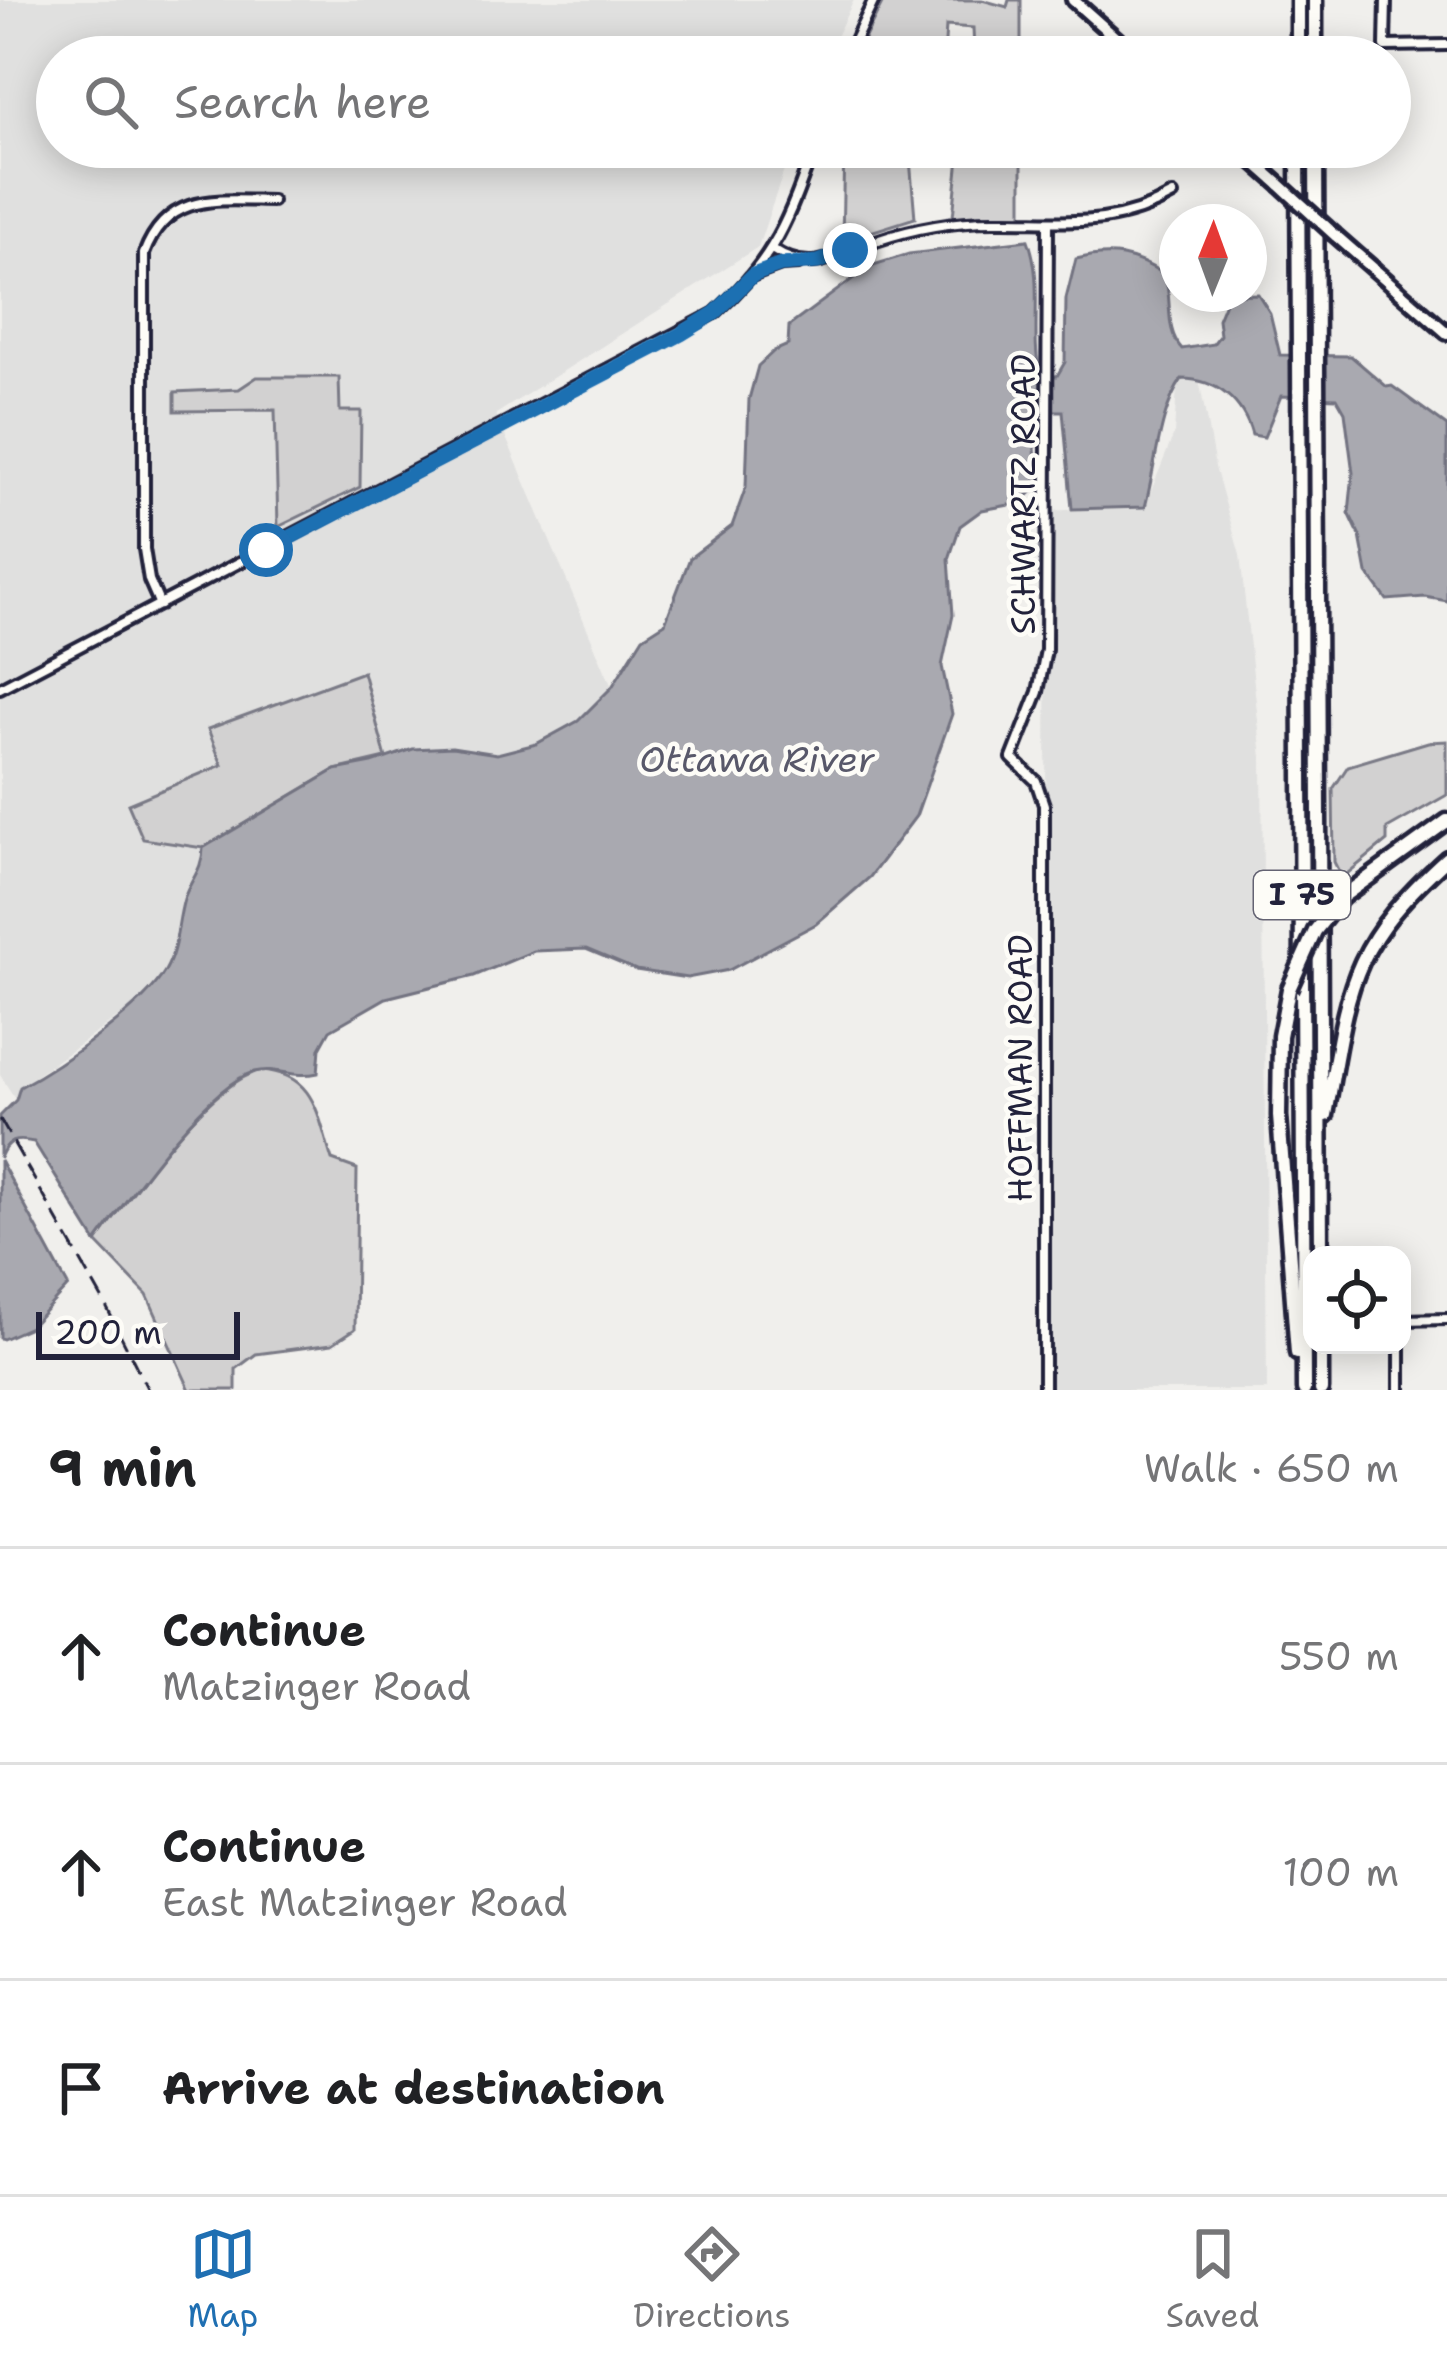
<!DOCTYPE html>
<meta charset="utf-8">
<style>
body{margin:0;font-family:"Shantell Sans",sans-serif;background:#f6f6f6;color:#202124}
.controls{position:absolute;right:36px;bottom:36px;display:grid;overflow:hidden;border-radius:24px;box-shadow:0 6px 30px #0003}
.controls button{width:108px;height:108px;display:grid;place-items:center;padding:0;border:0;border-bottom:3px solid #e0e0e0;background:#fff;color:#202124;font:60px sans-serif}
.compass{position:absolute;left:1159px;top:204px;width:108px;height:108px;border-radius:50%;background:#fff;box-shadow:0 6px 30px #0003;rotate:1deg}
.scale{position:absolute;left:36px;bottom:30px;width:204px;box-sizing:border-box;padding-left:12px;border:6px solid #22223b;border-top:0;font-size:33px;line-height:42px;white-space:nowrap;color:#22223b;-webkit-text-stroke:9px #fdfcf7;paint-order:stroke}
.stop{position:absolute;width:36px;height:36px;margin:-27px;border:9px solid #1f6fb2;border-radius:50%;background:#fff}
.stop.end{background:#1f6fb2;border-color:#fff;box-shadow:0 3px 12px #0008}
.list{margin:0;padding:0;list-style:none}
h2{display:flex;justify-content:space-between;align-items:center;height:156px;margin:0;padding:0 48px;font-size:51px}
h2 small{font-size:39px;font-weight:400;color:#757577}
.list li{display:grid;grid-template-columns:78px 1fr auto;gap:36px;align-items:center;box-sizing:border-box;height:216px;padding:0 48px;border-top:3px solid #e0e0e0}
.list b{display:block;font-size:45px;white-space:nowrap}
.list p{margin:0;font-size:39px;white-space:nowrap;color:#757577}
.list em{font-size:39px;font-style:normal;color:#757577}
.icon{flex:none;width:66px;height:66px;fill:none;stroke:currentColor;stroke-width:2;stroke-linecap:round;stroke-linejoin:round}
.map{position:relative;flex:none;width:1447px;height:1390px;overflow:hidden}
.search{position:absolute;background:#fff;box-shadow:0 6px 30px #0003;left:36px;right:36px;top:36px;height:132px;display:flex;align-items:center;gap:30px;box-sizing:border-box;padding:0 42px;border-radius:66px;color:#757577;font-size:45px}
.sheet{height:804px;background:#fff}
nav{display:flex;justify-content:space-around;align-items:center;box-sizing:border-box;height:168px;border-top:3px solid #e0e0e0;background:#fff;font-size:33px;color:#757577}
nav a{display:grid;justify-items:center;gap:6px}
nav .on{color:#1f6fb2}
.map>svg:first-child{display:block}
.built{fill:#e0e0df}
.green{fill:#d2d1d1;stroke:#7a7a86;stroke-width:3}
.water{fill:#a9a9b0;stroke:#737381;stroke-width:3}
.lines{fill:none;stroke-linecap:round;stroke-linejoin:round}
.minor-casing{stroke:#22223b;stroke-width:16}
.major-casing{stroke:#22223b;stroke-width:20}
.highway-casing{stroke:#22223b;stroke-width:21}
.minor{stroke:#fdfcf7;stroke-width:8}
.major{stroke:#fdfcf7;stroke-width:10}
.highway{stroke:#fdfcf7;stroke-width:12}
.rail{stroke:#22223b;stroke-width:3;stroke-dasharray:18 9;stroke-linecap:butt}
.major-bridge-casing{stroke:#22223b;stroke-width:20;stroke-linecap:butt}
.highway-bridge-casing{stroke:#22223b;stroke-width:21;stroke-linecap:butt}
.major-bridge{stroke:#fdfcf7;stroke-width:10}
.highway-bridge{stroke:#fdfcf7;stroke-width:12}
.route{stroke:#1f6fb2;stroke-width:15}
.labels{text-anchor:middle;stroke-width:9;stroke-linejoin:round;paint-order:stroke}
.shield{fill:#fdfcf7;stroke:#646373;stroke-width:3}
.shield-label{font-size:30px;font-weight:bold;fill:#22223b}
.street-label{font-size:33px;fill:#22223b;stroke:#fdfcf7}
.water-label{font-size:36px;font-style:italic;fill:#58586a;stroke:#fdfcf7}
</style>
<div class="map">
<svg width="1447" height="1390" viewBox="0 0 1447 1390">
<rect width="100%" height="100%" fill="#f0efec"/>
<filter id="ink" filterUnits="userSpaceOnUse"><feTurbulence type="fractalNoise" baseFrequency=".00833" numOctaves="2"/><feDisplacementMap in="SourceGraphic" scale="24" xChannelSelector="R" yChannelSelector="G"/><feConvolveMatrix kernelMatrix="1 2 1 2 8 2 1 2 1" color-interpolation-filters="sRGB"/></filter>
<g filter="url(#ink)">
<g class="built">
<path d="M0,0h854l-28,57h-769v90h735l-34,100 -262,167 116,273 -34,34 -42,23 -39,10 -45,-7 -39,2 -41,14 -37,7 -132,94 -16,25 -10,53 -12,29 -31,35 -114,81 -4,13 -16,-25z"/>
<path d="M1182,379h17l16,88 25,88 22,202 5,633h-223l3,-879 98,-5 29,-72 3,-48z"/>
</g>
<g class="green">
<path d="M884,0h98l25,7 2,-7h12v57h-63l16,-5 -1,-24 -27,-2 -2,31h-89z"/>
<path d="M844,147h65l6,71 -73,23z"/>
<path d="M960,147h62v68l-69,2z"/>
<path d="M257,377h82l1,34h21l-1,76 -82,40 -3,-117 -100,1v-19l64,-3z"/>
<path d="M363,672l23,86 -51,12 -132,78 -60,-9 -15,-35 94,-39 -14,-36z"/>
<path d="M1447,741v54l-60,34v12l-45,37 -8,-16 -1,-73 15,-23 80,-24z"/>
<path d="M261,1070c55,4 56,44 71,90l25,9 -2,160 -23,15 -76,10 -20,15v21h-46l-43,-95 -51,-53c36,-48 108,-156 165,-172z"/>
</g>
<g class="water">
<path d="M1028,240c16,41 2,92 12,136h17l8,-14 1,-63 10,-40c36,-9 58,-4 88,15 10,27 -1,53 18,75l31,-5 7,-9 -2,-16 10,-24 30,-1 12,19 10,42 71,1 36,31 5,-1 55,40v175l-22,-4 -38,3 -20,-27 -7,-37 -11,-23 4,-40 -8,-61 -8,-14 -56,-2 -17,41 -12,-2c-9,-33 -35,-56 -70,-56 -23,32 -26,87 -37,128l-73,2 -9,-98h-21l-7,35 2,41 -17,16 -38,7 -22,16 -11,33 4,56 -11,51 10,48 -36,102 -46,61 -54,47 -87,46 -42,8 -51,-8 -50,-21 -52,2 -60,25 -88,22 -56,32 -10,18 -2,25c-26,6 -41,-7 -64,-1 -46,12 -128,129 -158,170l-62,-100c-19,-4 -27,-2 -34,16v-42l16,-16 4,-13c39,-21 123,-78 145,-116 13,-22 12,-48 19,-72 6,-19 19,-30 19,-51l132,-78 37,-7 41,-14 39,-2 45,7 39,-10 42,-23 34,-34 31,-50 22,-14 25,-65 42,-32 14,-39 3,-88 9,-33 16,-15 14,-6 1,-19 81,-60 39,-12z"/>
<path d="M0,1160l68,126 -38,41 -27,12 -3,-1z"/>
</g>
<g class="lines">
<defs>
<g id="minor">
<path d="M1386,0l-1,46 62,-1"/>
<path d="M847,57l27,-57"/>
<path d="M773,250c40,26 62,4 103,-9 38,-13 78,-20 118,-20 68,-1 117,9 179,-26"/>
<path d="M754,275l27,-10 17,-1"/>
<path d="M160,605l-11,-25 -5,-31v-295c23,-62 73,-54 128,-53"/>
<path d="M0,688l715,-375c59,-53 74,-94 99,-166"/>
<path d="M1402,1320l45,-1"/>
<path d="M1400,1345v45"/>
<path d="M1044,1390v-585l-8,-24 -24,-23 26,-66 8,-42 2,-426"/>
</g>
<g id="major">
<path d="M1073,0l64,57"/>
<path d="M1237,147l43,38"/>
<path d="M1335,235l112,98"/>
</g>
<g id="highway">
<path d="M1298,0v57"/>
<path d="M1315,0v57"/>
<path d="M1298,147l6,1243"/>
<path d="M1316,147l5,1108"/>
<path d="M1342,897l105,-76"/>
<path d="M1289,989l-9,47 -1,80 18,237"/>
<path d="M1326,1115c23,-127 20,-166 121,-257"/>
<path d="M1321,1345v45"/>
</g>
</defs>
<use href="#minor" class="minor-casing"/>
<use href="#major" class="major-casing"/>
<use href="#highway" class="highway-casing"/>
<use href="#minor" class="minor"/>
<use href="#major" class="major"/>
<use href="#highway" class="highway"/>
<path class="rail" d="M0,1119l104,183 44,88"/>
<defs>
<path id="major-bridge" d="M1280,185l55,50"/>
<path id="highway-bridge" d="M1289,989l26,-58 27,-34"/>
</defs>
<use href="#major-bridge" class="major-bridge-casing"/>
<use href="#highway-bridge" class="highway-bridge-casing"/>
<use href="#major-bridge" class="major-bridge"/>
<use href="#highway-bridge" class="highway-bridge"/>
</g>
</g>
<g class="lines" filter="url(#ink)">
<path class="route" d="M266,550l415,-216 34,-21 38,-38 28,-10 37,-3 32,-12"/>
</g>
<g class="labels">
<rect class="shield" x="1254" y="871" width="96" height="48" rx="9"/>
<g class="shield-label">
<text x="1302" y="905">I 75</text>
</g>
<g class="street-label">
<text transform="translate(1023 494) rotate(-90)" y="12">SCHWARTZ ROAD</text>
<text transform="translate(1020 1068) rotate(-90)" y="12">HOFFMAN ROAD</text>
</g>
<g class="water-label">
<text x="757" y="772">Ottawa River</text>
</g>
</g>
</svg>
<div class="controls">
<button><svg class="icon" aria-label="locate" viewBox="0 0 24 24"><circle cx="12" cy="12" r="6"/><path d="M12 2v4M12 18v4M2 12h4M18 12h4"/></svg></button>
</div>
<svg class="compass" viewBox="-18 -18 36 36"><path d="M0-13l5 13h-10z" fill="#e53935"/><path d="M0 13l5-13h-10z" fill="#757577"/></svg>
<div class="scale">200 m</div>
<div class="stop" style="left:266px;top:550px"></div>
<div class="stop end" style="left:850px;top:250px"></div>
<div class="search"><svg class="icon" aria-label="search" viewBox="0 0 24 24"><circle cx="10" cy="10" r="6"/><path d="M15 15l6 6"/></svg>Search here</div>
</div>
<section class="sheet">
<h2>9 min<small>Walk · 650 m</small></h2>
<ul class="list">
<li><svg class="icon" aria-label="ahead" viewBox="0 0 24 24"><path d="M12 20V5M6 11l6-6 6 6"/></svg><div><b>Continue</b><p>Matzinger Road</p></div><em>550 m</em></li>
<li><svg class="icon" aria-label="ahead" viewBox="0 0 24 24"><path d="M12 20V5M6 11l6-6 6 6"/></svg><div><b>Continue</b><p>East Matzinger Road</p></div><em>100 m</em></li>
<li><svg class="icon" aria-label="arrive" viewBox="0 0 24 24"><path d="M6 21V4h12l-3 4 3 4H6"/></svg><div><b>Arrive at destination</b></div></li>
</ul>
</section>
<nav>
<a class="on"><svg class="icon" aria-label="map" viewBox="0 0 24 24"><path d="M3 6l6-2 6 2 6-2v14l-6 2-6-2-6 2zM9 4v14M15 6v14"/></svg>Map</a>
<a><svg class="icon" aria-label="directions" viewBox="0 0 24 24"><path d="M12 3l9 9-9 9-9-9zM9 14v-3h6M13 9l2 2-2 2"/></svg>Directions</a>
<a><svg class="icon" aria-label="saved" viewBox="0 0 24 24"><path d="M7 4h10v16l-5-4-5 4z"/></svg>Saved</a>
</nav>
